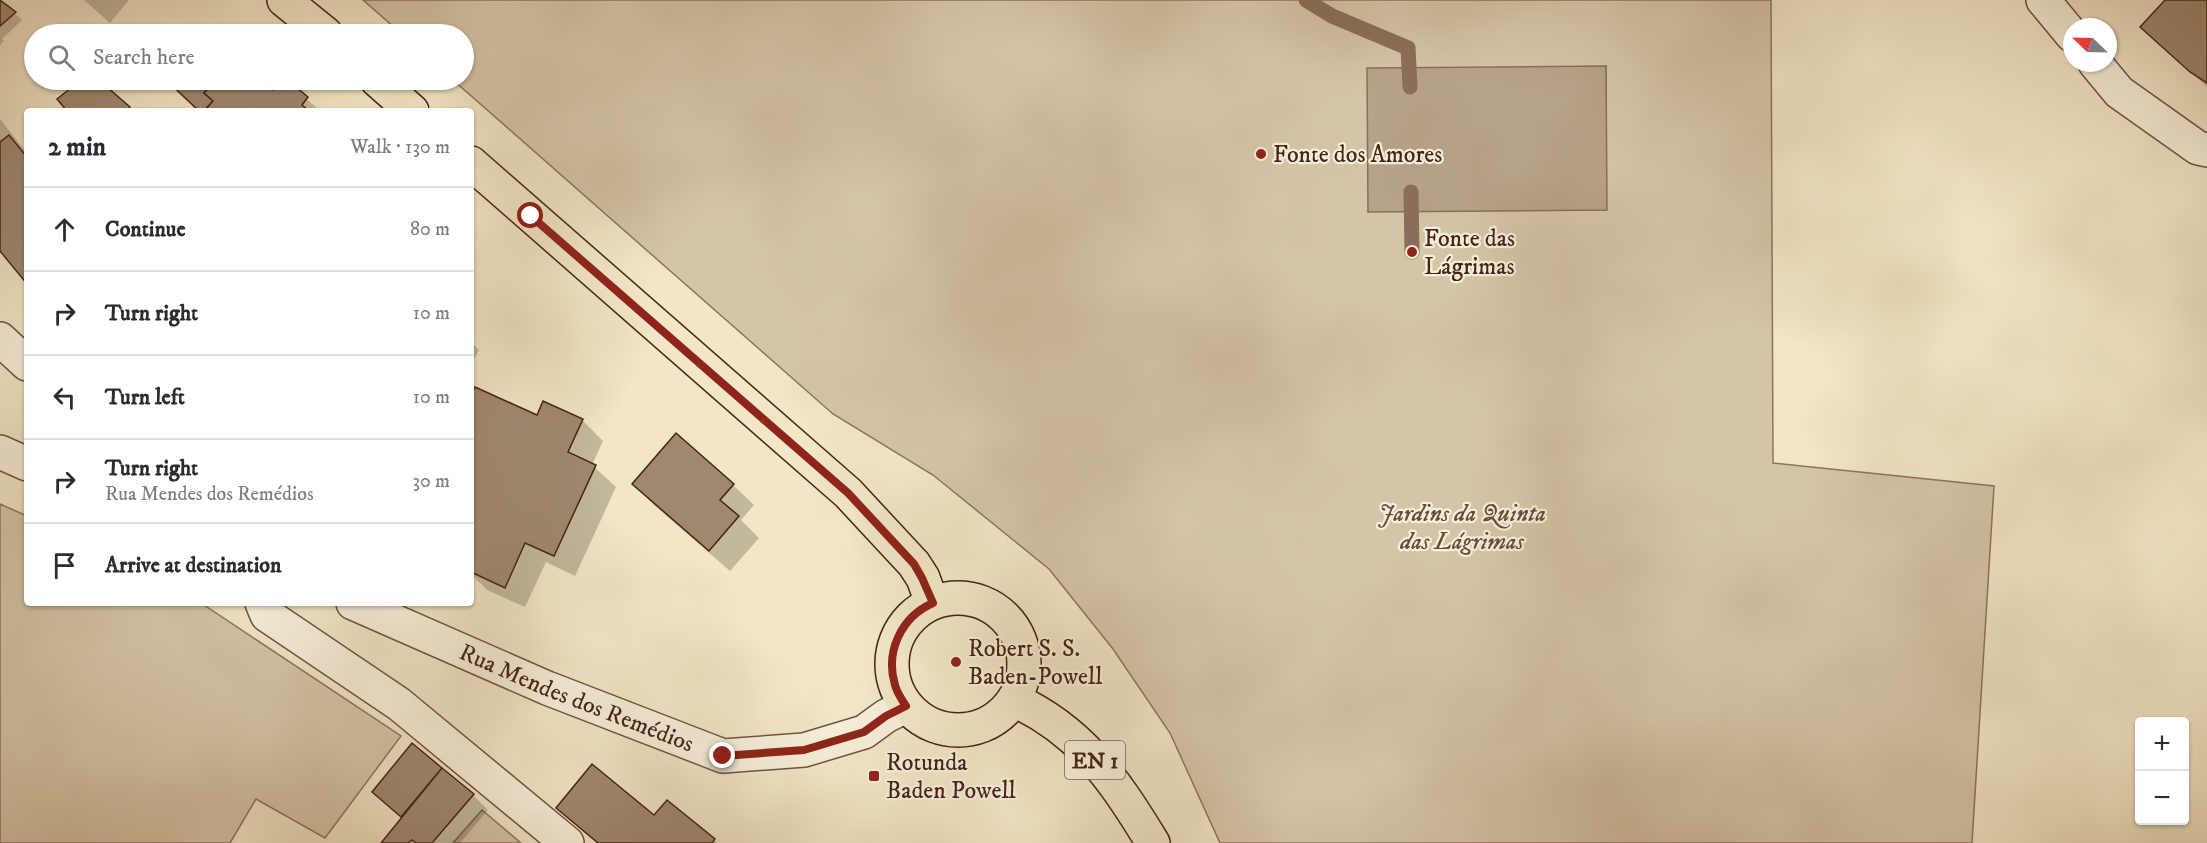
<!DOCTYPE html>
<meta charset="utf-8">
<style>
body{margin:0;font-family:"IM FELL DW Pica",serif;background:#f2f2f3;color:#2b2b33}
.controls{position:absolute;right:18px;bottom:18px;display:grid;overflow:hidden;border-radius:6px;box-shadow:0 2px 4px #0004}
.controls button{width:54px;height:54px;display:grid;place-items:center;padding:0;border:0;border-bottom:2px solid #e1e1e2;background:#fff;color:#2b2b33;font:30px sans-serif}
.compass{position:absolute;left:2063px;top:18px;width:54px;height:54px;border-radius:50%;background:#fff;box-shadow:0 2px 4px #0004;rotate:293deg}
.stop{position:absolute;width:18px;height:18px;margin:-14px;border:4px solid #8f2418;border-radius:50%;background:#fff}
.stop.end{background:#8f2418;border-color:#fff;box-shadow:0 2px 6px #0008}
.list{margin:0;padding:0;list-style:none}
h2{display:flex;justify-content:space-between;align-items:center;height:78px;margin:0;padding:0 24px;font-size:26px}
h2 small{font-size:20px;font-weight:400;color:#7c7c81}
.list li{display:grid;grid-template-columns:39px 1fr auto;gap:18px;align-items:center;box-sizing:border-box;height:84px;padding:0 24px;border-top:2px solid #e1e1e2}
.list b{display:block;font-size:22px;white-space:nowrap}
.list p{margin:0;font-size:20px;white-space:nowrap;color:#7c7c81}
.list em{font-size:20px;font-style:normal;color:#7c7c81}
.icon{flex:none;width:33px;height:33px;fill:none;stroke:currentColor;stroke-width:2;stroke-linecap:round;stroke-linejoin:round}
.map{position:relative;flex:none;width:2207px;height:843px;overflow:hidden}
.search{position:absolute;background:#fff;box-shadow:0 2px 4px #0004;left:24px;top:24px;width:450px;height:66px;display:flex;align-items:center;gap:15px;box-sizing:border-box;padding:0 21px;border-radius:33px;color:#7c7c81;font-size:22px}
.panel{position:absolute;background:#fff;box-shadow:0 2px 4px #0004;left:24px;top:108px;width:450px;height:498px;border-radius:6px}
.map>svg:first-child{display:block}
.green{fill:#d5c5a8;stroke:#8d745e;stroke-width:1.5;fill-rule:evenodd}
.water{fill:#b7a38a;stroke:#896f5b;stroke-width:1.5}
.shadow{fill:#0003}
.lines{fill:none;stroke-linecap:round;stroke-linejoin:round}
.stream{stroke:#896f5b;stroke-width:15}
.building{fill:#9f8871;stroke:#452215;stroke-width:1.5}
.minor-casing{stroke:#705341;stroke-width:36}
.tertiary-casing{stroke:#705341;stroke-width:36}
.primary-casing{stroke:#452215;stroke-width:36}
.minor{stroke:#f7efda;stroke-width:33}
.tertiary{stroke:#f7efda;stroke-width:33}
.primary{stroke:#f2e6c6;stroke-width:33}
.route{stroke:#8f2418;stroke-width:8}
.poi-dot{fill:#8f2418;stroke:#f7efda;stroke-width:2}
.labels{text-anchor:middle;stroke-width:4.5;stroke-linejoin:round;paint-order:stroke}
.shield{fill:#f7efda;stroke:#7a6050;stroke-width:1.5}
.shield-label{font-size:22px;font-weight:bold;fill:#452215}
.poi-label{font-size:24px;fill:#452215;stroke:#f7efda;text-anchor:start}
.park-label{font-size:24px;font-style:italic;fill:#694b3a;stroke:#f7efda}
.street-label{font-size:24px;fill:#452215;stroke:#f7efda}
</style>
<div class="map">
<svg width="2207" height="843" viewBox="0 0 2207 843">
<rect width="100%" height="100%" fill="#f2e6c6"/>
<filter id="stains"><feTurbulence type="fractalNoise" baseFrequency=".00333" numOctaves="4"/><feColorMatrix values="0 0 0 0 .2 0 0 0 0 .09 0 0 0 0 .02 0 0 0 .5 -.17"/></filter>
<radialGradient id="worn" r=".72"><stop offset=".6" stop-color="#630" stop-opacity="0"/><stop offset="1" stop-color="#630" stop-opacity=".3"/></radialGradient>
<g class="green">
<path d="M363,0h1408l2,463 221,23 -22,357h-752l-50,-110 -57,-84 -64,-80 -116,-94 -100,-61 -380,-334h11v-46h-62zM1606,66v144l-237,1z"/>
<path d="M0,504l27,12v87h174l200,133 -76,102 -69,-39 -26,44h-230z"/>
<path d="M482,810l39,33h-68z"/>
</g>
<path class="water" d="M1606,66l1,144 -239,2 -1,-144z"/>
<g class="shadow">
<path d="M84,0h45l-19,23z"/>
<path d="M2167,0h40v87l-65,-60z"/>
<path d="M0,1l22,19 -20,19 2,2 -4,4z"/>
<path d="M168,80h90l15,12 12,-12 35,31h-119z"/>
<path d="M0,119l27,34v129l-27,-34z"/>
<path d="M471,342l8,8 -8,16z"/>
<path d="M471,400l67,17 44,3 21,21 -11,24 24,22 -41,89 -29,-14 -21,45 -38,-17 -16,-16z"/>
<path d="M634,484l99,1 21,20 -13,15 18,18 -29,33 -76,-66z"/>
<path d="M413,746l60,49 15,15 -28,33h-76l20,-25 -23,-18z"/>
<path d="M667,802l50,41h-120l-39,-35 96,10z"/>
</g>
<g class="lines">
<g class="stream">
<path d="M1306,0l26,16 76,32 2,39"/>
<path d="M1411,192l1,60"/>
</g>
</g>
<g class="building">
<path d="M0,0l16,12 -16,14z"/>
<path d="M2165,0h42v83l-17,-11 -50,-45z"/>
<path d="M81,80h18l31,27 -4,4h-59l-10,-12z"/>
<path d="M166,80h50l-12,13 9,8 -9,10h-5z"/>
<path d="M216,80h44l13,10 9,-10h6l20,17 -6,8 7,6h-105l9,-10 -9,-8z"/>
<path d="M9,135l18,22v127l-27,-33v-109z"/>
<path d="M475,387l62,28 6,-14 40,18 -15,33 28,13 -42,91 -29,-13 -20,45 -34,-16v-16l2,-5 -2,-2v-153z"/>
<path d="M676,433l58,51 -14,16 19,16 -30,35 -77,-67z"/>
<path d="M412,743l30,25 -41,49 -29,-25z"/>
<path d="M592,764l62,51 13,-15 48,39 -3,4h-114l-42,-35z"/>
<path d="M442,768l32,26 -42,49h-16l-4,-3 -4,3h-27z"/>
</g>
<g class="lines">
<defs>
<g id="minor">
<path d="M2043,0l29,35"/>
<path d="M2095,63l24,29 79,56 9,2"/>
<path d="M0,339l27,25"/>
<path d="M262,603l5,12 132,89 168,139"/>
</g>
<g id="tertiary">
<path d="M0,452l27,12"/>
<path id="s1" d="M353,603l194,85 176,68 81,-6 60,-18 22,-16 20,-10"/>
</g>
<g id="primary">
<path d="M284,0l42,34"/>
<path d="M377,80l35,31"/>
<path d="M471,163l377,330 66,71 9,14 9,25"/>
<circle cx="958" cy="664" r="66"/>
<path d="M1014,700c68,31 101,81 139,143"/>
</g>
</defs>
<use href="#minor" class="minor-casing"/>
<use href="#tertiary" class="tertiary-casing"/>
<use href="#primary" class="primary-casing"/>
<use href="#minor" class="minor"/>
<use href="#tertiary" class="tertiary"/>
<use href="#primary" class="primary"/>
</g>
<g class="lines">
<path class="route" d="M531,216l317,277 66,71 8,14 11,25c-32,14 -48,49 -38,82 2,8 7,15 11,21l-20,10 -22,16 -60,18 -81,6"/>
</g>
<g class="poi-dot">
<circle cx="1261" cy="154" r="6"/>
<circle cx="1412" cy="252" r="6"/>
<circle cx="956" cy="662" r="6"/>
<rect x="868" y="770" width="12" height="12" rx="3"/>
</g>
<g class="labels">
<rect class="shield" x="1065" y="741" width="60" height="38" rx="4.5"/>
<g class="shield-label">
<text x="1095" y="768">EN 1</text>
</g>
<g class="poi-label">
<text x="1273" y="162">Fonte dos Amores</text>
<text x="1424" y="246">Fonte das<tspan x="1424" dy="28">Lágrimas</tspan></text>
<text x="968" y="656">Robert S. S.<tspan x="968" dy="28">Baden-Powell</tspan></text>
<text x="886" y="770">Rotunda<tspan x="886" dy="28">Baden Powell</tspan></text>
</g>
<g class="park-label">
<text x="1462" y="521">Jardins da Quinta<tspan x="1462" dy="28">das Lágrimas</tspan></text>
</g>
<g class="street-label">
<text dy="8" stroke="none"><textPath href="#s1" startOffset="243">Rua Mendes dos Remédios</textPath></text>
</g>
</g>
<rect width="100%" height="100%" filter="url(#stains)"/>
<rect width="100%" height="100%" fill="url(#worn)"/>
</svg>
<div class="controls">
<button>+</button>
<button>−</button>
</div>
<svg class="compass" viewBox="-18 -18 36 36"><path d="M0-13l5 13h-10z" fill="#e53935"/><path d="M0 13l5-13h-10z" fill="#7c7c81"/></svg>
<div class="stop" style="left:531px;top:216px"></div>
<div class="stop end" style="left:723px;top:756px"></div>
<div class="search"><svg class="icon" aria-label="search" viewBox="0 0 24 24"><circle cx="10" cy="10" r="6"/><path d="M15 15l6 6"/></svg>Search here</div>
<section class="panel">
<h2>2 min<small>Walk · 130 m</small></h2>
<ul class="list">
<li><svg class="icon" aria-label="ahead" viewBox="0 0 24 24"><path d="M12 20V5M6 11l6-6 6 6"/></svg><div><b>Continue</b></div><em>80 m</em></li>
<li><svg class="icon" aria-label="right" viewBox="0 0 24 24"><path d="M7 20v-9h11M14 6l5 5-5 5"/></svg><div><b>Turn right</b></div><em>10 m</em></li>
<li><svg class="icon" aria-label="left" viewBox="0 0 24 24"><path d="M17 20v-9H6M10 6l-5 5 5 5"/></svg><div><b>Turn left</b></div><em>10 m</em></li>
<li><svg class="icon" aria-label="right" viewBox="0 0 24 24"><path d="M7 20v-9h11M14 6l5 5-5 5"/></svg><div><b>Turn right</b><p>Rua Mendes dos Remédios</p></div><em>30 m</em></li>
<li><svg class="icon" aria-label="arrive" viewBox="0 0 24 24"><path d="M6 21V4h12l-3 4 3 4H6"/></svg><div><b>Arrive at destination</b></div></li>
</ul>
</section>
</div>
